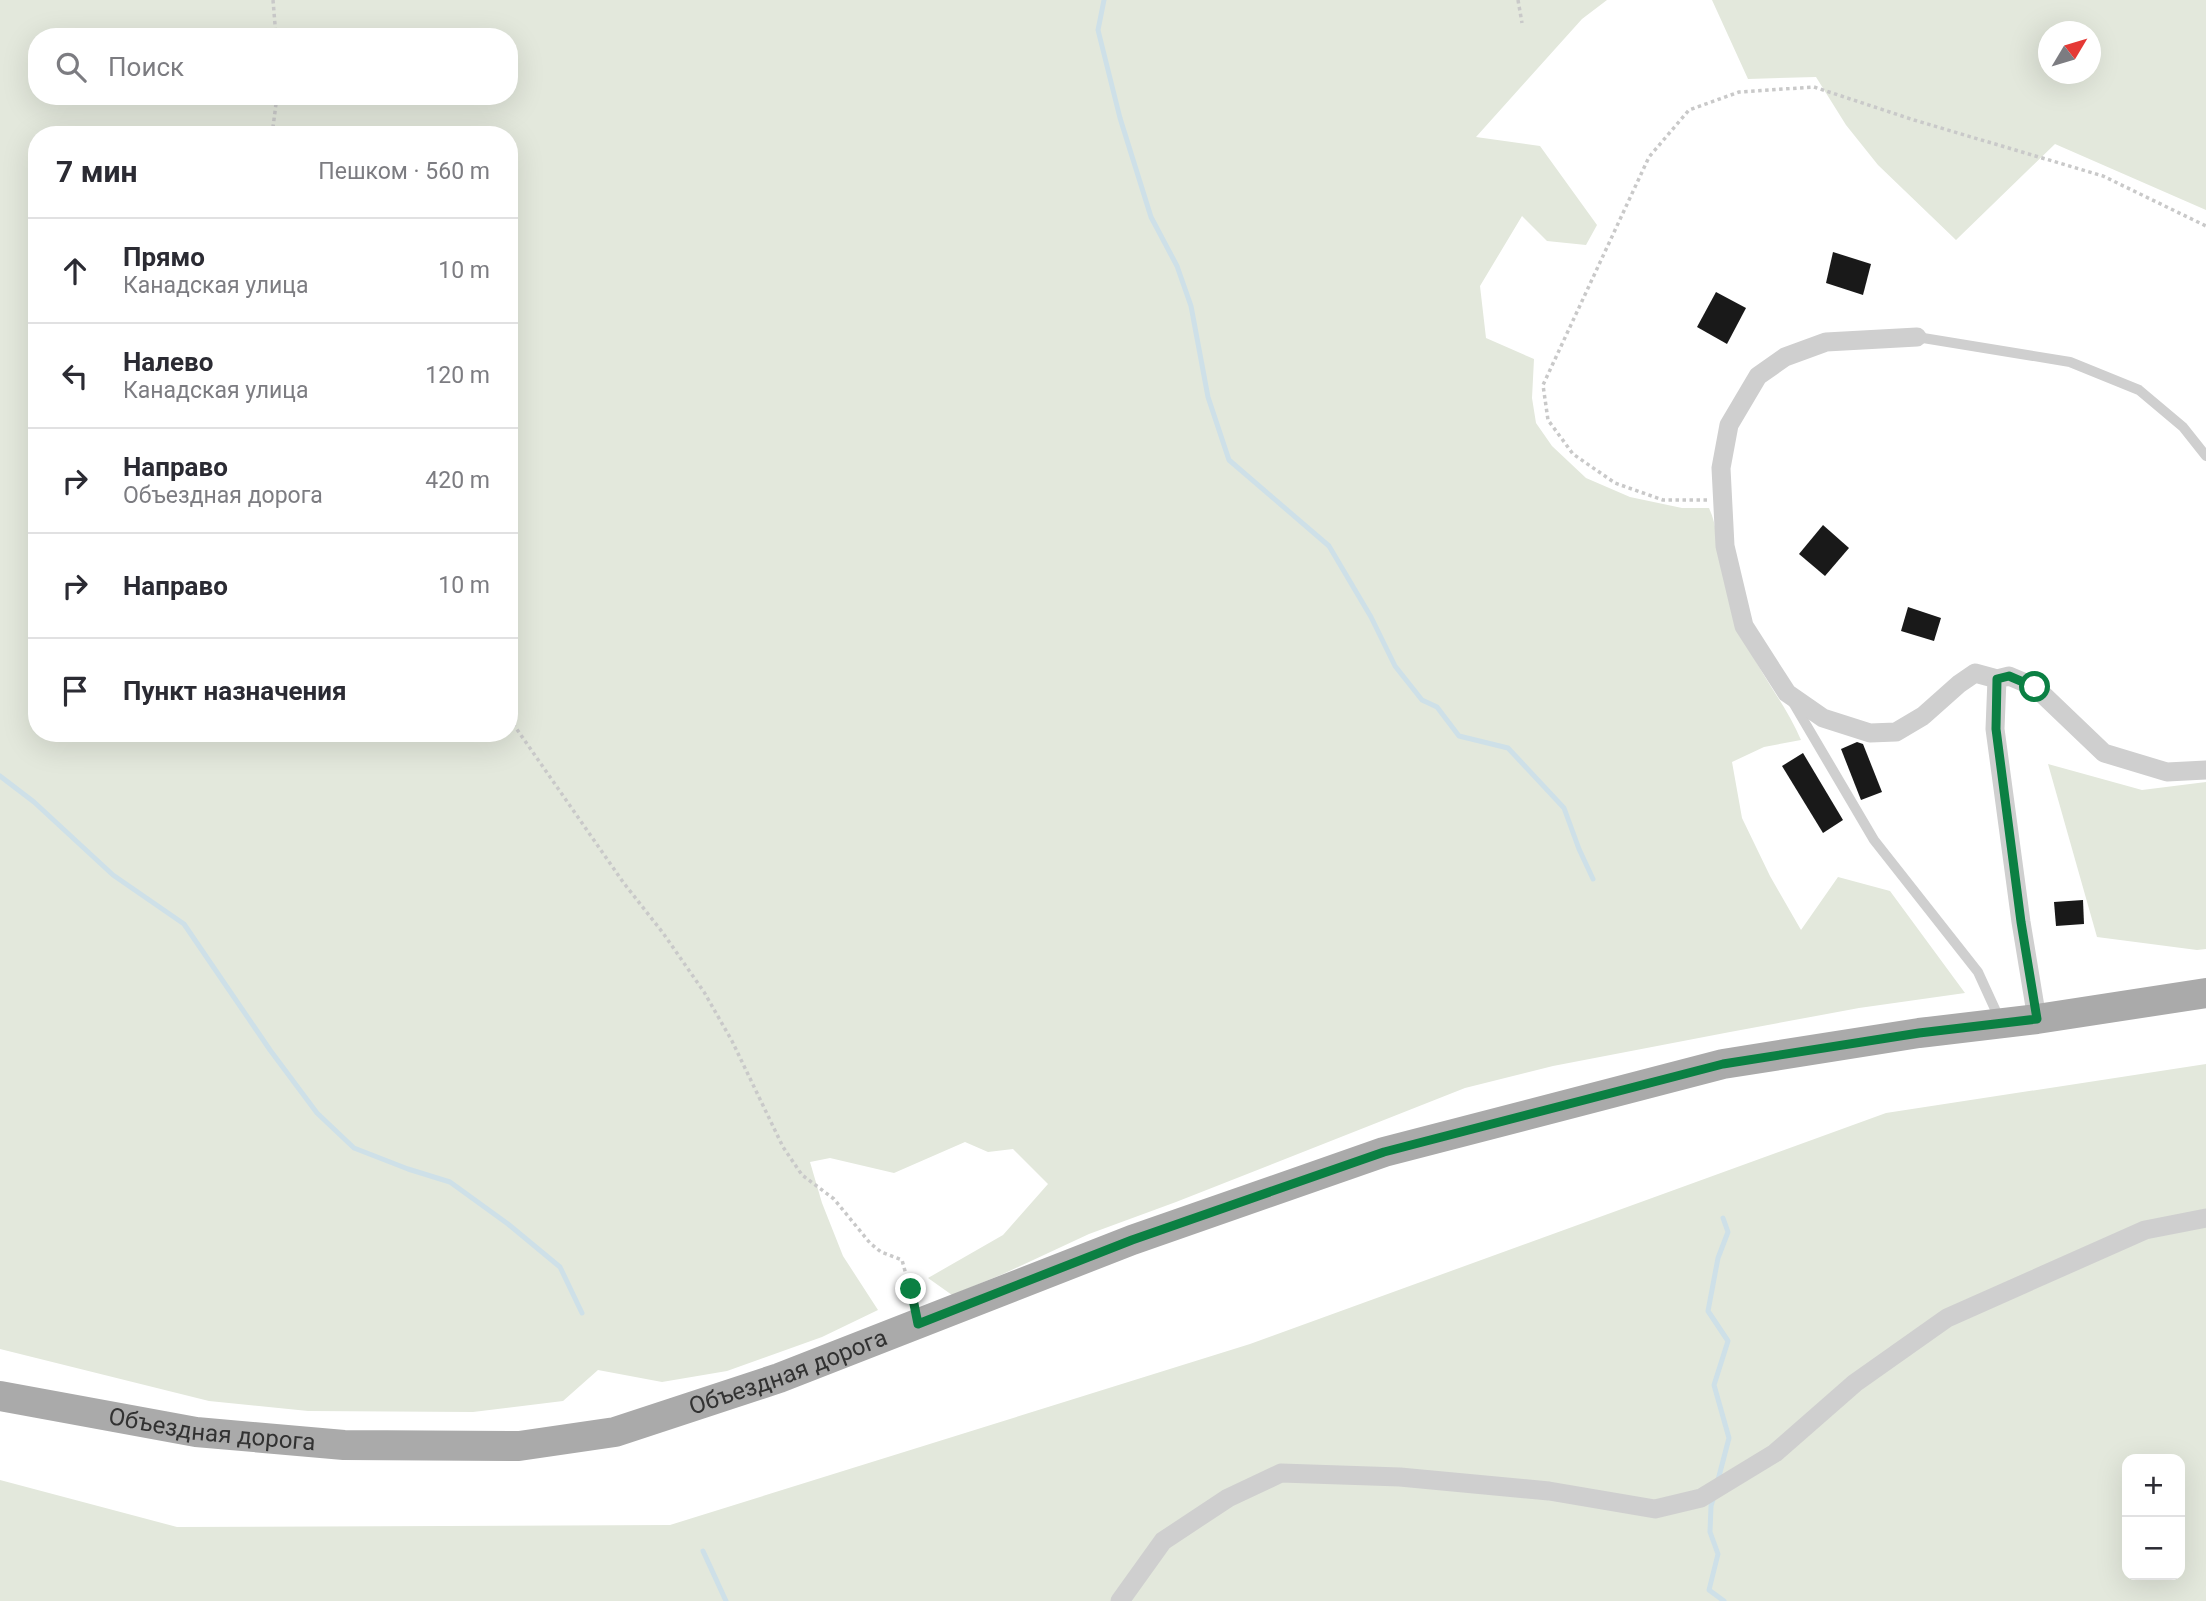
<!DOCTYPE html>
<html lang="ru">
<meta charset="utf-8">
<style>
body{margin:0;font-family:Roboto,sans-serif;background:#f2f2f3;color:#2b2b33}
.controls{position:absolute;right:21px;bottom:21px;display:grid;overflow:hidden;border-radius:14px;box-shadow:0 7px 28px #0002}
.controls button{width:63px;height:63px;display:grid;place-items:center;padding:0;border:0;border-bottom:2px solid #e1e1e2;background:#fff;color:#2b2b33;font:35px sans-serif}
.compass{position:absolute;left:2038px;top:21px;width:63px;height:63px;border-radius:50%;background:#fff;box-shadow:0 7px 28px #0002;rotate:52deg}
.stop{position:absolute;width:21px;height:21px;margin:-16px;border:5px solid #0b8043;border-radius:50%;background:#fff}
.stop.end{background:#0b8043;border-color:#fff;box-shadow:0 2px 7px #0008}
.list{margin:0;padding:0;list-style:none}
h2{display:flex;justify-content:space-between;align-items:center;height:91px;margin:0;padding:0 28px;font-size:30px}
h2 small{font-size:23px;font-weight:400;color:#7c7c81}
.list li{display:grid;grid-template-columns:46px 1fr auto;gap:21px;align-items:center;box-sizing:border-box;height:105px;padding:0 28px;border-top:2px solid #e1e1e2}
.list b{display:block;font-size:26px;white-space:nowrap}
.list p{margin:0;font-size:23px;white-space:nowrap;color:#7c7c81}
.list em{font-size:23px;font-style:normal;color:#7c7c81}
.icon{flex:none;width:38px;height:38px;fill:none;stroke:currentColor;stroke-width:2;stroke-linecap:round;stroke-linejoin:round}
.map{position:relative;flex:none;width:2206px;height:1601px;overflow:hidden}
.search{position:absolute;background:#fff;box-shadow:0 7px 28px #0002;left:28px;top:28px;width:490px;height:77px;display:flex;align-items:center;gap:18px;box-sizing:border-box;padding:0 24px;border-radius:28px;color:#7c7c81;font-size:26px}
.panel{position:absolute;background:#fff;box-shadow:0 7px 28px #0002;left:28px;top:126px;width:490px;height:616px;border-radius:28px}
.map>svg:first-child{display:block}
.green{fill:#e3e8dc;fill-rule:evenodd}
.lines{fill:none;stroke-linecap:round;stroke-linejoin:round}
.stream{stroke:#cee0e8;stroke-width:5}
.building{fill:#191919}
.path{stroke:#c9c9c9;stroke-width:3.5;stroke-dasharray:3.5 3.5;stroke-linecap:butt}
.lane{stroke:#cfcfcf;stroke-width:10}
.street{stroke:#cfcfcf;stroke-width:19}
.primary{stroke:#aaa;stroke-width:30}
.route{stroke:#0b8043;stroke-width:9}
.labels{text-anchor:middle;stroke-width:7;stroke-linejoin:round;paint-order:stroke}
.street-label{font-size:24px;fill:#323232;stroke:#fff}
</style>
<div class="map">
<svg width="2206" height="1601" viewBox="0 0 2206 1601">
<rect width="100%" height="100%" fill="#fff"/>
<g class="green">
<path d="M0,0h1607l-25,19 -106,118 64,9 57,79 -11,20 -39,-4 -25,-25 -42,70 6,52 48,21 -2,39 4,25 16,23 34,32 44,19 52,11h27c9,19 8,41 13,62 5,19 11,38 18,57 14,41 44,73 61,113l-37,7 -32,15 10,56 28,58 31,54 37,-53 52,14 75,102 -106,15 -129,24 -177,34 -88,22 -289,114 -87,32 -86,40 -51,21 -24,-17 75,-43 45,-51 -35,-35 -25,3 -23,-10 -71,31 -64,-15 -20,4 12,41 21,53 35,54 -56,27 -95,34 -65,11 -64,-12 -35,31 -90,11 -165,-1 -99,-10 -209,-52zM37,37h472v59h-472zM37,135h472v598h-472z"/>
<path d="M1712,0h494v210l-151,-66 -99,96 -78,-75 -32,-40 -30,-48 -68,2zM2048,32h42v42h-42z"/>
<path d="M2048,764l94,26 64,-8v167l-9,1 -100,-13z"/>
<path d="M2206,1064v537h-2206v-121l177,47 493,-2 580,-181 636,-231zM2127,1459h53v116h-53z"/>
</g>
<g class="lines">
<g class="stream">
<path d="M1104,0l-6,30 22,88 31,99 26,49 14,40 17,91 21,63 100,86 42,71 24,49 27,34 15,7 22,29 49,12 56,60 15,41 14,30"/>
<path d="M0,776l34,26 79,73 71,49 86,126 47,63 37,35 54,21 42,13 58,42 52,43 22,46"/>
<path d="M1718,1480l11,-42 -15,-53 14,-44 -20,-30 10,-53 10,-26 -5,-14"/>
<path d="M1714,1496l-3,10 -1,26 8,22 -9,36 15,11"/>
<path d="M703,1551l23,50"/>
</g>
</g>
<g class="building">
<path d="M1833,252l38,12 -8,31 -37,-12z"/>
<path d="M1716,292l30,16 -19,36 -30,-17z"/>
<path d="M1823,525l26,23 -24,28 -26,-22z"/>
<path d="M1908,607l33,11 -7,23 -33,-10z"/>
<path d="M1857,742l6,2 19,48 -21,8 -20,-51z"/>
<path d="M1803,753l40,67 -20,13 -41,-67z"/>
<path d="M2083,900l1,24 -28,2 -2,-24z"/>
</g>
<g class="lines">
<g class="path">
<path d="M273,0l3,37"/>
<path d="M1518,0l4,23"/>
<path d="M272,135l5,-39"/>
<path d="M1707,500h-44l-48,-17 -42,-29 -25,-34 -5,-35 106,-228 40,-47 50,-18 75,-5 100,33 189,56 103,50"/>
<path d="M509,718l114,164 40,51 41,59 28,49 51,106 19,28 32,24 36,44 11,9 21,8 11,40"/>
</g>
<g class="lane">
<path d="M1917,337l153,25 69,28 44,37 23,29"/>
<path d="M1791,699l83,141 104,132 22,48"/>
</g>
<g class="street">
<path d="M1917,337l-91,5 -41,15 -27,19 -29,49 -8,43 4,78 19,80 43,67 36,25 47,15 26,-1 27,-16 36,-32 16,-11 22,6"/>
<path d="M2037,1019l-16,-97 -26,-193 2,-50 12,-3 26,11 69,66 63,19 39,-2"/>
<path d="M1120,1601l43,-60 65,-43 53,-25 119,4 149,14 106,18 46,-11 74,-45 80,-70 92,-65 198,-88 61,-12"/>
</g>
<path class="primary" id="s1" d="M0,1396l196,36 148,13 175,1 96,-14 164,-54 353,-138 252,-88 339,-88 196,-31 118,-14 169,-26"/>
</g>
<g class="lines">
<path class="route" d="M911,1289l7,35 214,-84 252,-88 339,-88 196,-31 118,-14 -16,-97 -25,-193 1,-50 12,-3 26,11"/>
</g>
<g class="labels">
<g class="street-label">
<text dy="8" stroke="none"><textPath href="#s1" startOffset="803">Объездная дорога</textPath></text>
<text dy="8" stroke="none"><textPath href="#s1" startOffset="215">Объездная дорога</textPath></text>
</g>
</g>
</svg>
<div class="controls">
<button>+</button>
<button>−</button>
</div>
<svg class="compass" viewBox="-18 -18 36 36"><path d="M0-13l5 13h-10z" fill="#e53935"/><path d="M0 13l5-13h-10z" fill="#7c7c81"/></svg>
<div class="stop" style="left:2035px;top:687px"></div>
<div class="stop end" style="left:911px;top:1289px"></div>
<div class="search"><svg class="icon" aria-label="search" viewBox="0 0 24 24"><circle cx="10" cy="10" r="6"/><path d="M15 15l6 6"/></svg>Поиск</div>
<section class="panel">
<h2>7 мин<small>Пешком · 560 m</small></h2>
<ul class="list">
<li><svg class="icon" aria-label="ahead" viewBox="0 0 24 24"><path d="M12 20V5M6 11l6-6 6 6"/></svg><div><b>Прямо</b><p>Канадская улица</p></div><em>10 m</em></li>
<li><svg class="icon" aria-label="left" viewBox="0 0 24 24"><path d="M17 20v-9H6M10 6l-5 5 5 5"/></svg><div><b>Налево</b><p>Канадская улица</p></div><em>120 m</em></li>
<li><svg class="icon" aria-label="right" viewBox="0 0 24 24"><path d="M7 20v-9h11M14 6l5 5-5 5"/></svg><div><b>Направо</b><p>Объездная дорога</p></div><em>420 m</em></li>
<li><svg class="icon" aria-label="right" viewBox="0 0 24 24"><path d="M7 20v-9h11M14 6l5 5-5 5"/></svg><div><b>Направо</b></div><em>10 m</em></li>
<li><svg class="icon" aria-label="arrive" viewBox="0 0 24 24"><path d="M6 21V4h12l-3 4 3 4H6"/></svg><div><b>Пункт назначения</b></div></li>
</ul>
</section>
</div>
